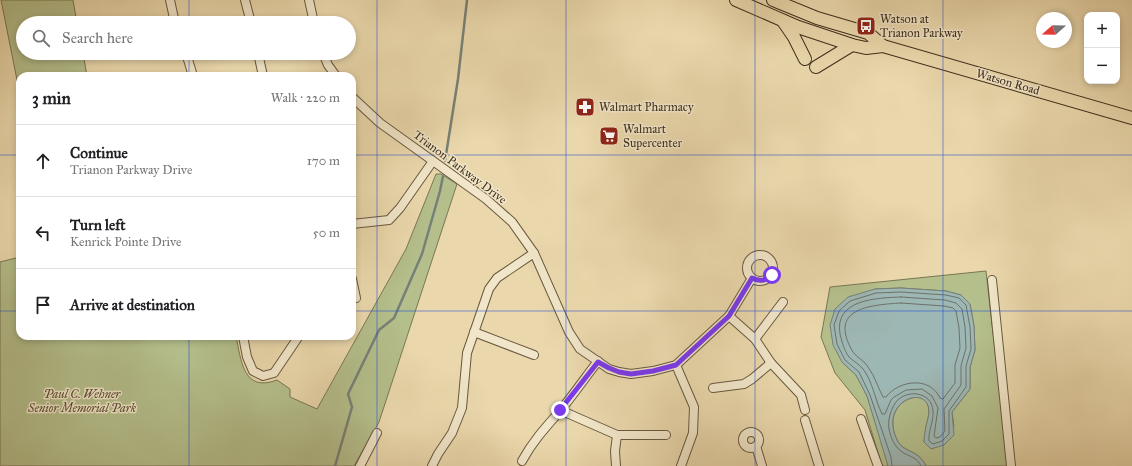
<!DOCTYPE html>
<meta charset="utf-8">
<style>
body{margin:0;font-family:"IM FELL Great Primer",serif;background:#f2f2f2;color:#202124}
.controls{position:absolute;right:12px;top:12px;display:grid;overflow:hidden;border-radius:8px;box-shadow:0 2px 6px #0003}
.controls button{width:36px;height:36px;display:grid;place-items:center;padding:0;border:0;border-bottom:1px solid #e0e0e0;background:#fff;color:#202124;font:20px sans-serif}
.compass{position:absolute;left:1036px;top:12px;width:36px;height:36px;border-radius:50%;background:#fff;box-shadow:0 2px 6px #0003;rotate:250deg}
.stop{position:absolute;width:12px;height:12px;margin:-9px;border:3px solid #7c3aed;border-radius:50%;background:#fff}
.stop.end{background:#7c3aed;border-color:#fff;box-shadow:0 1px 4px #0008}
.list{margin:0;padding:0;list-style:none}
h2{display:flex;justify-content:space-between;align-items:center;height:52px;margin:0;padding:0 16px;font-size:17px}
h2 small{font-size:13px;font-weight:400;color:#757577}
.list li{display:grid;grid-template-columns:26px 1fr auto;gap:12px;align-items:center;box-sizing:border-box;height:72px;padding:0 16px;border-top:1px solid #e0e0e0}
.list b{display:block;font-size:15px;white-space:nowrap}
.list p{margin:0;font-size:13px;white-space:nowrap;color:#757577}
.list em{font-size:13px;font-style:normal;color:#757577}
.icon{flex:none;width:22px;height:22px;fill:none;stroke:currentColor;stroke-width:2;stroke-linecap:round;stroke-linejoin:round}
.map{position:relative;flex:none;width:1132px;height:466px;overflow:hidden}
.search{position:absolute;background:#fff;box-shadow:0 2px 6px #0003;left:16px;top:16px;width:340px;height:44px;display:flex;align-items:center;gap:10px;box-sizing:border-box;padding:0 14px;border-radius:22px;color:#757577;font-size:15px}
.panel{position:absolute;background:#fff;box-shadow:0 2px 6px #0003;left:16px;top:72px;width:340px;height:268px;border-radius:12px}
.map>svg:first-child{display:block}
.green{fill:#b4bf8c;stroke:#797654}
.water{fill:#9db7b4;stroke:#778077}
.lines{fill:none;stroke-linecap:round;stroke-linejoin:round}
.shore{stroke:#6e7268;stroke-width:1}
.stream{stroke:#778077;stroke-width:2.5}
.street-casing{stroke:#69583f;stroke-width:10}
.primary-casing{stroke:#3e2d1b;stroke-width:14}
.street{stroke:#f1e6c9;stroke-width:8}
.primary{stroke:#ead8ac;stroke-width:12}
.route{stroke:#7c3aed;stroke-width:5}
.grid{fill:none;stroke:#1d4ed8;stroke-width:1;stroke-opacity:0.55}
.labels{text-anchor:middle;stroke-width:3;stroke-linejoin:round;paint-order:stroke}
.poi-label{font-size:12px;fill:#3e2d1b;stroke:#f1e6c9;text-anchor:start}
.street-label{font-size:12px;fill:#3e2d1b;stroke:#f1e6c9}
.park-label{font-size:12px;font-style:italic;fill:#564a32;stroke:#f1e6c9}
</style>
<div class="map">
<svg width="1132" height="466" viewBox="0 0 1132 466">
<rect width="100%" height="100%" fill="#ead8ac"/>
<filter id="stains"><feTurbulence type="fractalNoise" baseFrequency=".005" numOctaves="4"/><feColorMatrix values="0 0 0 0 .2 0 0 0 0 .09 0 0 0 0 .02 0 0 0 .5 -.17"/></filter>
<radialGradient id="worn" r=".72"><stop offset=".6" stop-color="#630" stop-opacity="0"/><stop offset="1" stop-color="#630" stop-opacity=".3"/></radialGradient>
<g class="green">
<path d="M1,0h72l4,23h-54v30h60l4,23h-67v19z"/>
<path d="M436,174h5l16,10 -78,238 -25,44h-354v-204l20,-5v79h216c5,24 7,57 41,44l13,9v8l27,12 89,-160z"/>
<path d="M986,271l22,195h-82c-8,-17 -23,-13 -29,-26 -19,-39 32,-57 32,-29 0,5 -2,11 -3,16 -1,5 -1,10 -2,15l30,-15 -2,-15 18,-23v-22l5,-17 -1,-24 -4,-22 -9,-9 -15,-4 -45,-3 -26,1 -33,73 14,13 11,21 20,63 1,7h-6l-17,-56 -30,-37 -14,-36 9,-50z"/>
</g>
<path class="water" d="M901,288l45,3 15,4 9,9 4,22 1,24 -5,17v22l-18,23 2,23 -10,10 -13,4 -7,-7c0,-5 1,-10 2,-16 1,-4 3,-10 3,-15 -1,-28 -51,-10 -32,29 6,13 21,9 29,26h-38l-21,-70 -11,-21 -14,-13 -9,-17 -3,-20 5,-16 13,-12 27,-8z"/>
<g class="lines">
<g class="shore">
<path d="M901,297l44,3 11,3 6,6 3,18 1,21 -5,18v19l-17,24 1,22 -5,6 -4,1 -2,-2 4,-28 -6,-12 -10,-7 -16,1 -12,7 -3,3 -6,14h-3c-7,-14 -9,-32 -19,-45 -4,-5 -10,-8 -14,-12 -5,-7 -7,-15 -9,-23 -6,-35 37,-36 61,-37z"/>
<path d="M901,303l43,3 9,2 3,3 3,17 1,20 -5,17v18l-12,16 -3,-1c-10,-22 -41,-18 -54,-1h-3c-5,-9 -8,-21 -15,-30 -3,-6 -11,-9 -15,-15 -26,-44 17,-47 48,-49z"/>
<path d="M892,466l-1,-9 -21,-62 -11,-23 -14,-12 -8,-16 -3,-19 5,-14 11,-10 26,-8 25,-1 45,3 13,3 7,7 4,22 1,22 -5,17v21l-17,24v23l-7,7 -9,3 -4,-3c-1,-10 5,-20 4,-30 -1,-20 -27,-22 -37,-9 -4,5 -6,12 -7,17 0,3 -1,6 0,10 2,9 5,17 13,23 8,5 15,5 19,14"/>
</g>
<g class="stream">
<path d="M445,161l13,-82 9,-79"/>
<path d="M335,466l17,-59 -4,-13 31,-64 15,-12 28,-64 18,-63 3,-15"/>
</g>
<defs>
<g id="street">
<path d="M170,0l5,23"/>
<path d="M245,0l6,23"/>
<path d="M309,0l5,23"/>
<path d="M186,53l7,23"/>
<path d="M258,53l5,23"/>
<path d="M323,53l5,12 8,11"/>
<path d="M352,97l28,26 106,76 26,23 22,31 35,79 11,17 29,20 10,3 12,2 22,-3 23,-6 53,-49 23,-38"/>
<path d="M352,224l37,-4 11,-12 33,-47"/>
<circle cx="760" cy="268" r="13"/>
<path d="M352,279l4,19"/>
<path d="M992,280l19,186"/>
<path d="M729,316l26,23 16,24 30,32 4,15"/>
<path d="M474,332l60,23"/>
<path d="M243,336l4,21 6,14 10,5 11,-3 25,-37"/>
<path d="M755,339l28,-37"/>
<path d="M676,365l18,42 -1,26 -12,33"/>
<path d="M713,388l31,-4 8,-5 19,-16"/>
<path d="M560,410l57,25h49"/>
<path d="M861,419l17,47"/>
<path d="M805,420l14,46"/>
<circle cx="751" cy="440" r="8"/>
<path d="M756,446l6,20"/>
<path d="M522,461c11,-20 23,-33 38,-50 13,-16 25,-33 38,-50"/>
<path d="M360,466l17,-33"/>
<path d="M432,466l6,-12 14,-21 10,-25 5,-55 22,-64 8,-11 37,-25"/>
<path d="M616,466l-1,-15 2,-16"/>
</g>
<g id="primary">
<path d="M736,0l62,27 54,18 14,3 17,-2"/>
<path d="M773,0l44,18 51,15 15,13 249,72"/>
<path d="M783,21l11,16 11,22"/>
<path d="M816,67l36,-22"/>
</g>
</defs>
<use href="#street" class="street-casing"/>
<use href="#primary" class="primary-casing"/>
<use href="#street" class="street"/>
<use href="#primary" class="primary"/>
</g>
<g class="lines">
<path class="route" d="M560,410l38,-48 11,6 10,4 12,2 22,-3 23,-6 53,-49 23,-38c8,4 14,3 20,-3"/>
</g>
<path class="grid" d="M189,0v23M377,0v466M566,0v466M755,0v466M943,0v466M189,53v23M0,155h20M352,155h780M0,311h20M352,311h780M189,336v130"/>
<defs>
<symbol id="bus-square" viewBox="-11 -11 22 22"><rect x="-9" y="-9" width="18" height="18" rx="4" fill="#8f2418" stroke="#f1e6c9"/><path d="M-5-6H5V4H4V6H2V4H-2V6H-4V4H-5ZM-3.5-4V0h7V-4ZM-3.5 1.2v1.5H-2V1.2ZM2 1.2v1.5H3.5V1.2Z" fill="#fff"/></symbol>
<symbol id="pharmacy-square" viewBox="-11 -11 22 22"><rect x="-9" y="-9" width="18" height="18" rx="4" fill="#8f2418" stroke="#f1e6c9"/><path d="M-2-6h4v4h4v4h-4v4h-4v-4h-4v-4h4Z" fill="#fff"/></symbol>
<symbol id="supermarket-square" viewBox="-11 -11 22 22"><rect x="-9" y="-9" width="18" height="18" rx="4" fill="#8f2418" stroke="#f1e6c9"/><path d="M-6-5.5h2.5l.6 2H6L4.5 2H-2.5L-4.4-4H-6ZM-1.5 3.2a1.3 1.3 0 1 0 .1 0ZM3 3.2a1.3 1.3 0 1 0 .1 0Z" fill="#fff"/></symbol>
</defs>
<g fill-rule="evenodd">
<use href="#bus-square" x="855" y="15" width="22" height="22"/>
<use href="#pharmacy-square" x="574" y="96" width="22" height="22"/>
<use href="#supermarket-square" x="598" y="125" width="22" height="22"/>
</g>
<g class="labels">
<g class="poi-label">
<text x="880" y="23">Watson at<tspan x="880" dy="14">Trianon Parkway</tspan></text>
<text x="599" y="111">Walmart Pharmacy</text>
<text x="623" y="133">Walmart<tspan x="623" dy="14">Supercenter</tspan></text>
</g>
<g class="street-label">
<text transform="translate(1008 82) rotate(16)" y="4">Watson Road</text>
<text transform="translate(460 167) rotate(37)" y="4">Trianon Parkway Drive</text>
</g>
<g class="park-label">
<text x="82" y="398">Paul C. Wehner<tspan x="82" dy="14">Senior Memorial Park</tspan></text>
</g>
</g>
<rect width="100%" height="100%" filter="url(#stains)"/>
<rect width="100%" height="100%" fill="url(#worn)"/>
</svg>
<div class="controls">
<button>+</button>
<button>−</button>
</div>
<svg class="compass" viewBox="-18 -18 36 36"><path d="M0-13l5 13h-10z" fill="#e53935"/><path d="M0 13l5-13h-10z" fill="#757577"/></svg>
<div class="stop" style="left:772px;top:275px"></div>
<div class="stop end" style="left:560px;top:410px"></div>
<div class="search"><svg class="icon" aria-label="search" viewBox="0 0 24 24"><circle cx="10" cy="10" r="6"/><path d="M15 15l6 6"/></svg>Search here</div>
<section class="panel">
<h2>3 min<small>Walk · 220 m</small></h2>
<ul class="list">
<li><svg class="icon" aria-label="ahead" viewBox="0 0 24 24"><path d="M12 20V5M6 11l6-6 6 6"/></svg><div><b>Continue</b><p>Trianon Parkway Drive</p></div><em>170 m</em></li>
<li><svg class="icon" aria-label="left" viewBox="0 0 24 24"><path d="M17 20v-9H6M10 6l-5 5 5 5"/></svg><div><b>Turn left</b><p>Kenrick Pointe Drive</p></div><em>50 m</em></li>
<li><svg class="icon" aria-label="arrive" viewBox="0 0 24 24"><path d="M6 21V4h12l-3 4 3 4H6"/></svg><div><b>Arrive at destination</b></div></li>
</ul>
</section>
</div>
